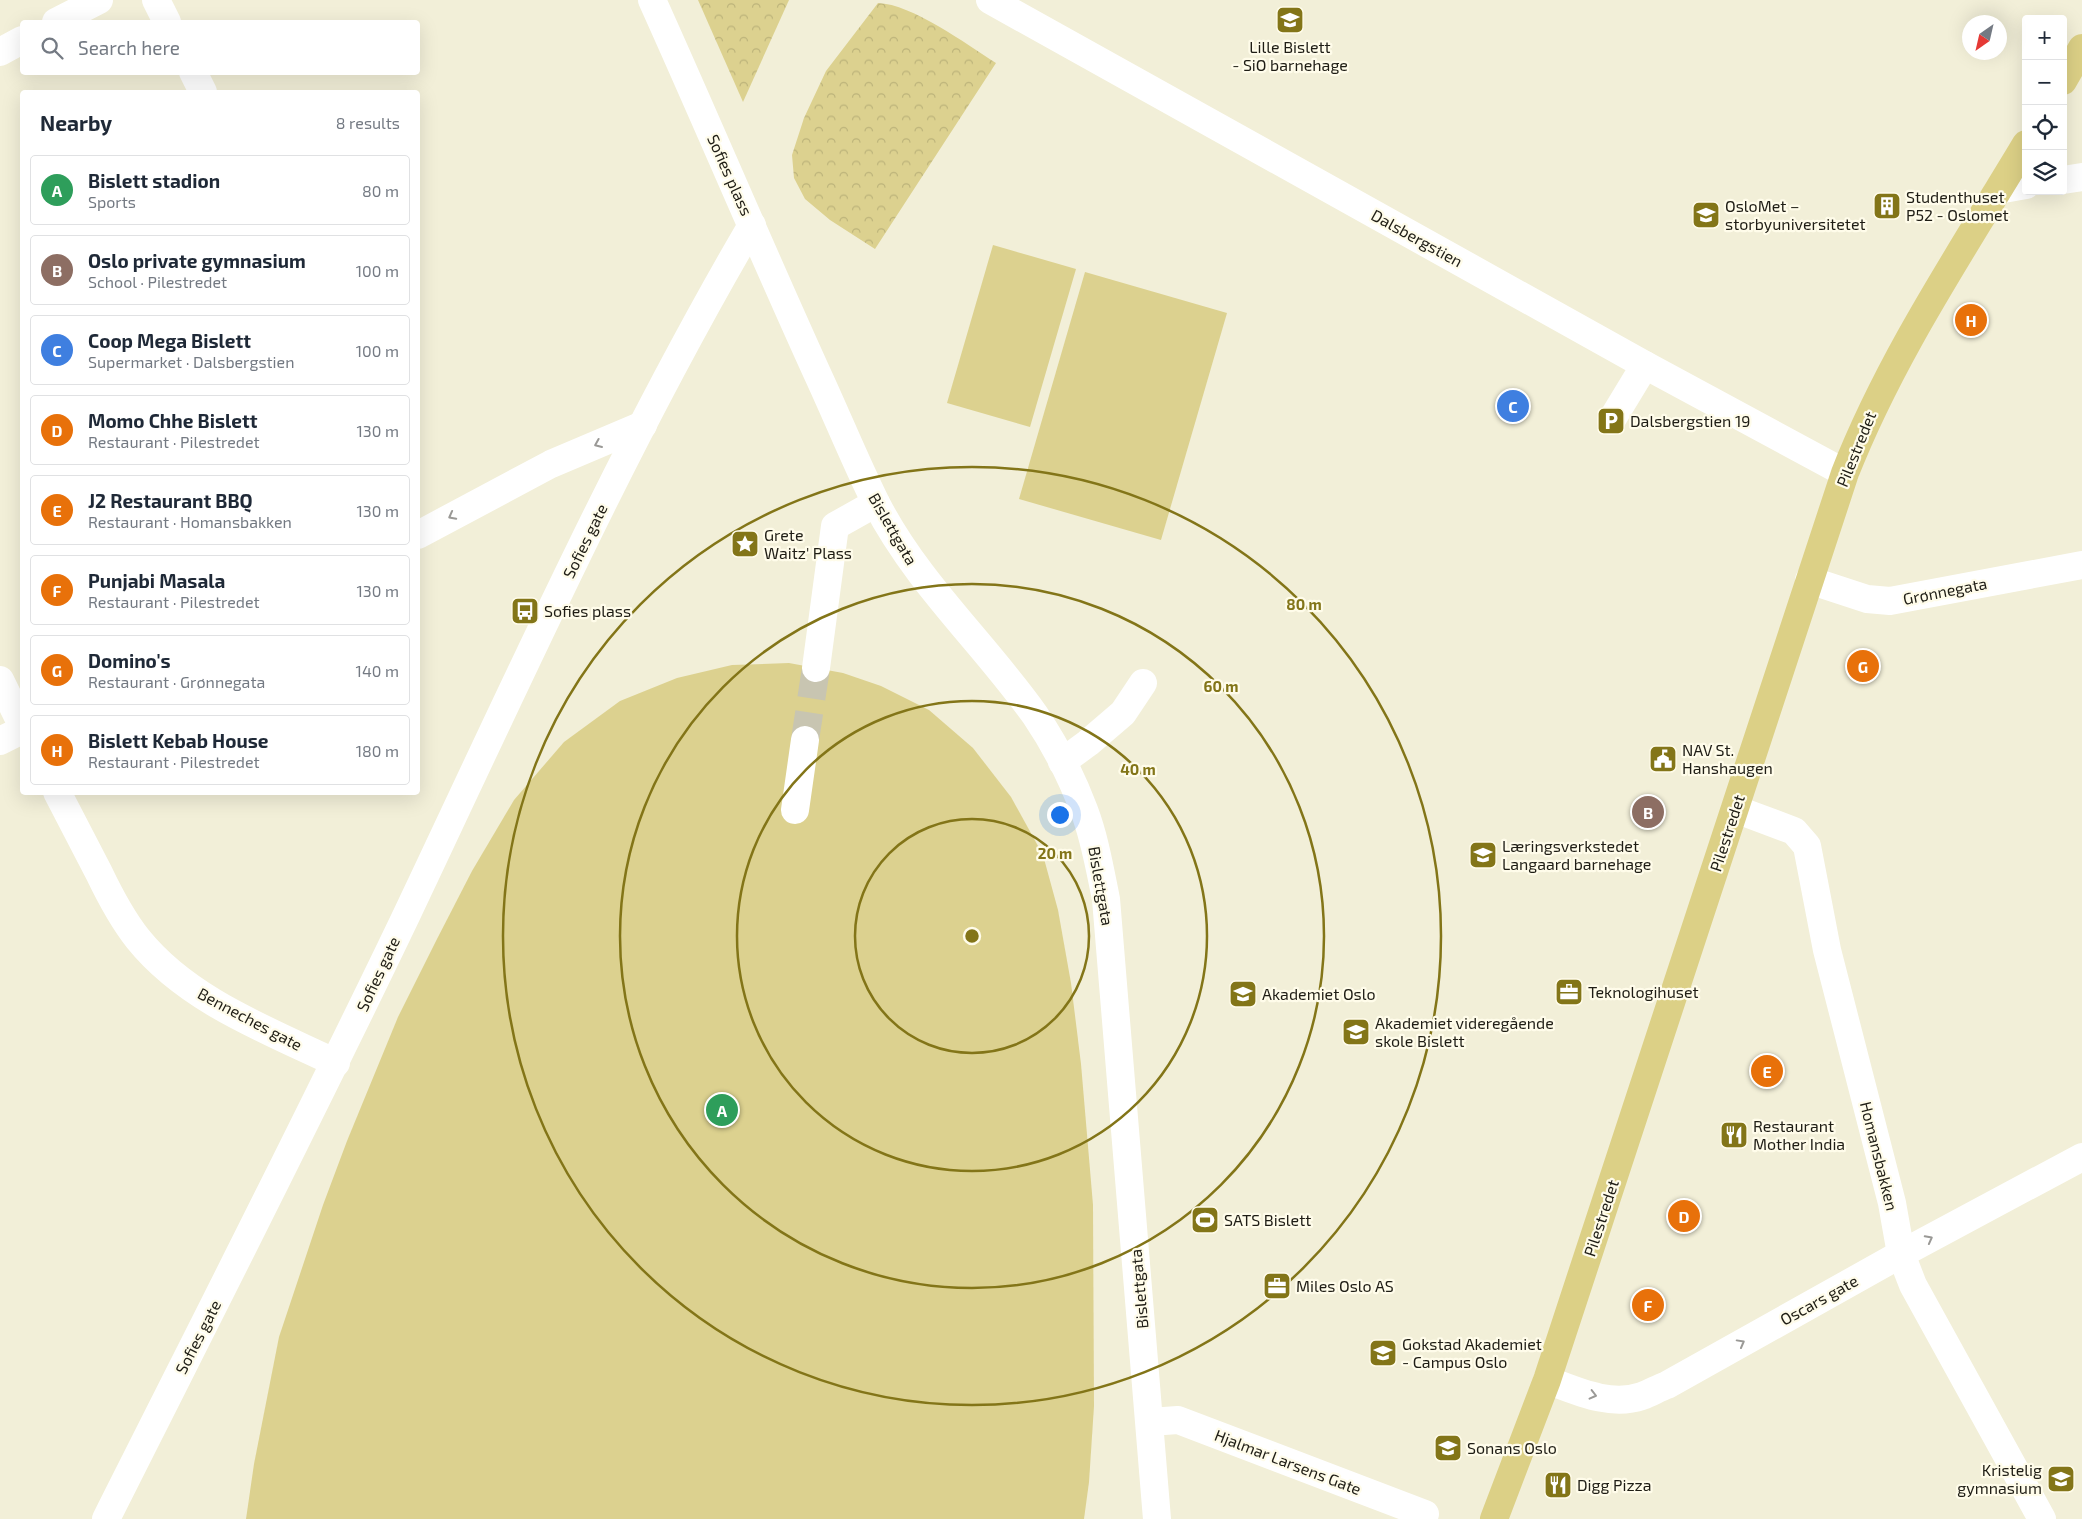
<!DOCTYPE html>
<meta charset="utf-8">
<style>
body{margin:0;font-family:"Exo 2",sans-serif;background:#f6f6f7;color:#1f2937}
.controls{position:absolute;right:15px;top:15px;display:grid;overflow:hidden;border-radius:5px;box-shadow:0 5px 20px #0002}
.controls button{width:45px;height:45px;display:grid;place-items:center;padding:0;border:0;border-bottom:1px solid #e0e1e3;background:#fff;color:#1f2937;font:25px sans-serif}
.compass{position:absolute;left:1962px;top:15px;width:45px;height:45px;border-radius:50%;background:#fff;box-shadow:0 5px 20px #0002;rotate:214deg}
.you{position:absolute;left:1059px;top:814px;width:18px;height:18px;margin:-12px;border:4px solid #fff;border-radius:50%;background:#1a73e8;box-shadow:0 0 0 8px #1a73e833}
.badge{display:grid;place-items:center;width:32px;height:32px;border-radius:50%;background:#d93025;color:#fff;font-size:16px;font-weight:700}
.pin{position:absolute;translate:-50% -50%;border:2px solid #fff;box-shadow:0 1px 5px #0006}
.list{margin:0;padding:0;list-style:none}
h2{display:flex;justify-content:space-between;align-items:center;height:65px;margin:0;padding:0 20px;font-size:21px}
h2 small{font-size:16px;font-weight:400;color:#747a83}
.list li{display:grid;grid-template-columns:32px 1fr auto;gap:15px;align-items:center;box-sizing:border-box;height:70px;margin:0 10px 10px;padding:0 10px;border:1px solid #e0e1e3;border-radius:5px}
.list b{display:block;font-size:19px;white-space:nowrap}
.list p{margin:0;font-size:16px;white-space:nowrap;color:#747a83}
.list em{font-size:16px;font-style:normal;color:#747a83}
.icon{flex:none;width:28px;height:28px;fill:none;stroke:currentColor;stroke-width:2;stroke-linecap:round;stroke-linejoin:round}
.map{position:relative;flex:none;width:2082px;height:1519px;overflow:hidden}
.search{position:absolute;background:#fff;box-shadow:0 5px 20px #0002;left:20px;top:20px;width:400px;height:55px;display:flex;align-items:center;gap:12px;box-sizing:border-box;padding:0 18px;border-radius:5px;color:#747a83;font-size:19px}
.panel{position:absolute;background:#fff;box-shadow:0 5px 20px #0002;left:20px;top:90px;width:400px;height:705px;border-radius:5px}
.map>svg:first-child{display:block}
.park{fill:url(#park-crowns)}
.pitch{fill:#dcd18f}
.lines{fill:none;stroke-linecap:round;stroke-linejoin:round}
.minor-tunnel{stroke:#c8c5b1;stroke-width:28;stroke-dasharray:28 14;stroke-linecap:butt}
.minor{stroke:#fff;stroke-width:28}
.major{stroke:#dcd086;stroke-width:28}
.oneway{stroke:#9a9996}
.ring{fill:none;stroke:#837518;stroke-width:2.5}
.labels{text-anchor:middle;stroke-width:4.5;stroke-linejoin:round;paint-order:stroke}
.poi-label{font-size:16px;fill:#1f1d15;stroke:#fffcea;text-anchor:start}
.street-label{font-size:16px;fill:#1f1d15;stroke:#fffcea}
.centre{fill:#837518;stroke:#fffcea;stroke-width:2.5}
.ring-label{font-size:15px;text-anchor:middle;font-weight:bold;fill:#837518;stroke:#fffcea;stroke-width:4.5;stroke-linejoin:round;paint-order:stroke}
</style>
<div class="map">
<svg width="2082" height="1519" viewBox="0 0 2082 1519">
<defs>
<pattern id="park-crowns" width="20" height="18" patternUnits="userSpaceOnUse" patternTransform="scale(1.25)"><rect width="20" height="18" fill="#dcd18f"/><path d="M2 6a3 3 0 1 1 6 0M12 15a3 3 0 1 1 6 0" fill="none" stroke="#bcb37a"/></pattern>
</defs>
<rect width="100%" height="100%" fill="#f2efd8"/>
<g class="park">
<path d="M698,0h91l-46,102z"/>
<path d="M878,3c34,1 88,41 118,60l-121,186 -45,-29 -25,-21 -11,-21 -2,-23 12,-37 22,-47z"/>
</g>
<g class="pitch">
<path d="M993,245l83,24 -46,158 -83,-24z"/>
<path d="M1085,272l142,41 -66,227 -142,-41z"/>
<path d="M789,663l54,10 38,13 48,24 44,38 38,49 32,58 15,55 13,73 10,81 12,141 1,201 -5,76 -5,37h-838l8,-55 25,-127 44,-132 24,-64 51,-124 39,-78 35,-68 42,-71 50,-58 56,-41 57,-23 55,-13z"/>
</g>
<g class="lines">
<path class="minor-tunnel" d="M805,740l11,-72"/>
<g class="minor">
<path d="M156,0l11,22"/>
<path d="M652,0c56,124 109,250 165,373 20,43 38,88 59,130 41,80 108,140 159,212 19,28 37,63 49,95 11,29 16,60 22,89l51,620"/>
<path d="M990,0l655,365 200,108"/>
<path d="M56,22l43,-22"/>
<path d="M0,52l22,-12"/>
<path d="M193,72l10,20"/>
<path d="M2063,180l19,-3"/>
<path d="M1998,190l28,-5"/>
<path d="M1611,421l34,-56"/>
<path d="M418,535l133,-71 92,-39"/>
<path d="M1809,580l58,19 23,2 192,-36"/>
<path d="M816,668l19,-142 41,-23"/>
<path d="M0,680l22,45"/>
<path d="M0,741l22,-11"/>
<path d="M1062,762l26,-19 35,-30 20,-30"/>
<path d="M57,792c14,27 28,54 42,81 11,23 23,46 39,66 49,61 129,91 198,124"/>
<path d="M1735,809l59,22 13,15 20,104 65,253 9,51 12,31 129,234"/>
<path d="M795,810l10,-70"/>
<path d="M1547,1380c30,11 63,27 95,16 8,-3 17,-8 25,-11l234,-131 181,-97"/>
<path d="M1150,1422l28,-2 247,94"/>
<path d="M106,1519c101,-201 204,-402 301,-605 110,-232 215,-467 345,-689"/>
</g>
<g class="major">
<path d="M2063,81l19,-33"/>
<path d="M1494,1519l53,-139 298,-907c46,-117 117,-222 181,-329"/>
</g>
</g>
<defs><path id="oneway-chevron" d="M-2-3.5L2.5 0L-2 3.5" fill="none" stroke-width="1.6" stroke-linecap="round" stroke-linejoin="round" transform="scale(1.25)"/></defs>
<g class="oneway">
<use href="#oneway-chevron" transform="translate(598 444) rotate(157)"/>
<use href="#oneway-chevron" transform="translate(452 516) rotate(152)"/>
<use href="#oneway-chevron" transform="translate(1929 1239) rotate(-28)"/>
<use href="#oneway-chevron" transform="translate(1741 1343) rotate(-29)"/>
<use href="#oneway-chevron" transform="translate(1593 1395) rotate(14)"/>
</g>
<g class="ring">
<circle cx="972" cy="936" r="117"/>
<circle cx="972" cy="936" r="235"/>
<circle cx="972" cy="936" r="352"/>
<circle cx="972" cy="936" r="469"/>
</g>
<defs>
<symbol id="school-square" viewBox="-11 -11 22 22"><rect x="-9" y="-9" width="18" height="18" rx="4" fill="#837518" stroke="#fffcea"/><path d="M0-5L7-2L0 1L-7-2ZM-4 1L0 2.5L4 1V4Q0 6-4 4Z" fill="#fff"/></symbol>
<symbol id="building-square" viewBox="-11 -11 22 22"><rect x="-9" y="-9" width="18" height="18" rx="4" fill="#837518" stroke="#fffcea"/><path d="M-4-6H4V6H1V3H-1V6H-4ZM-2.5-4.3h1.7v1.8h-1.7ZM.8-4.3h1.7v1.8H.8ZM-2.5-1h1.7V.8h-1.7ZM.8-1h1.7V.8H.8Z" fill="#fff"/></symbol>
<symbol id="university-square" viewBox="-11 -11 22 22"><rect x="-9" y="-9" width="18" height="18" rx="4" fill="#837518" stroke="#fffcea"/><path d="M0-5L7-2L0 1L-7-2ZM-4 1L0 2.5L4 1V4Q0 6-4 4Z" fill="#fff"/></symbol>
<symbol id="parking-square" viewBox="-11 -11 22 22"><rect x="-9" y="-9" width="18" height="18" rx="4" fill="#837518" stroke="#fffcea"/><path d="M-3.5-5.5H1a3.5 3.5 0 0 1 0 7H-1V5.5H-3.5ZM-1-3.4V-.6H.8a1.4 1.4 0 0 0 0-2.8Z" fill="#fff"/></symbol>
<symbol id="sight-square" viewBox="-11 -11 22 22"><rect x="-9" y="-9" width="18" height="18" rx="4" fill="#837518" stroke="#fffcea"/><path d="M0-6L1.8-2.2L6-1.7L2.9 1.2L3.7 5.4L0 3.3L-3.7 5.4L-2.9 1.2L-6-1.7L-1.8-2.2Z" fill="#fff"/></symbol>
<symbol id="bus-square" viewBox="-11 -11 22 22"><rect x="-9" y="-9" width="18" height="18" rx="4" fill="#837518" stroke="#fffcea"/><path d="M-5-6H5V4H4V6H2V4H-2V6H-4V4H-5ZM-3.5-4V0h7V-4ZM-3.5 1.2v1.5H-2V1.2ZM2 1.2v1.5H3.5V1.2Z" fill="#fff"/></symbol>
<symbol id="civic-square" viewBox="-11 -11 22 22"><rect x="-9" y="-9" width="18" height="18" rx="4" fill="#837518" stroke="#fffcea"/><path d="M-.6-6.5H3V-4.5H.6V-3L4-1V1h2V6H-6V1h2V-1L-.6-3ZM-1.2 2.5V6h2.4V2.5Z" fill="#fff"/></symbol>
<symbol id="office-square" viewBox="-11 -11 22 22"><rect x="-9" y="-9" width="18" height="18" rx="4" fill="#837518" stroke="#fffcea"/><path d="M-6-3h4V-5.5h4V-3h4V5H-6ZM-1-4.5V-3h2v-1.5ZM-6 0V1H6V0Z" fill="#fff"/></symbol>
<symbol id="restaurant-square" viewBox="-11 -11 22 22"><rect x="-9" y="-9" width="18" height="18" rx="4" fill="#837518" stroke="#fffcea"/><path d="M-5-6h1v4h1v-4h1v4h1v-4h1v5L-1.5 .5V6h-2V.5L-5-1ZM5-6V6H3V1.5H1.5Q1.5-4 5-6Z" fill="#fff"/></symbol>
<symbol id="stadium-square" viewBox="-11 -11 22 22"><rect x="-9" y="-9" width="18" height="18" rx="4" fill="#837518" stroke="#fffcea"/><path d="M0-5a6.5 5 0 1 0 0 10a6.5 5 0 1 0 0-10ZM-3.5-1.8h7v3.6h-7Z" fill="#fff"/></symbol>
</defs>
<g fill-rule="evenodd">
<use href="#school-square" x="1274" y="4" width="32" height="32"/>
<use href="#building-square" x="1871" y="190" width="32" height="32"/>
<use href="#university-square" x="1690" y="199" width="32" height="32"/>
<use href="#parking-square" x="1595" y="405" width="32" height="32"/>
<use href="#sight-square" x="729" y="528" width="32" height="32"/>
<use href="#bus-square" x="509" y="595" width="32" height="32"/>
<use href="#civic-square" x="1647" y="743" width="32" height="32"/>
<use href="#school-square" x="1467" y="839" width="32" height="32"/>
<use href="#office-square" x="1553" y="976" width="32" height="32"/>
<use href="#school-square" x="1227" y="978" width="32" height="32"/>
<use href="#school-square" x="1340" y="1016" width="32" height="32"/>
<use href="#restaurant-square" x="1718" y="1119" width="32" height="32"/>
<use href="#stadium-square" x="1189" y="1204" width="32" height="32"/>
<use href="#office-square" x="1261" y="1270" width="32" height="32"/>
<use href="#university-square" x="1367" y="1337" width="32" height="32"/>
<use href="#school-square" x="1432" y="1432" width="32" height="32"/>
<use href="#school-square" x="2045" y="1463" width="32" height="32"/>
<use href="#restaurant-square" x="1542" y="1469" width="32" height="32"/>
</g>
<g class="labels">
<g class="poi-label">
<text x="1290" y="53" text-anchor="middle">Lille Bislett<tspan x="1290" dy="18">- SiO barnehage</tspan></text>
<text x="1906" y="203">Studenthuset<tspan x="1906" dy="18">P52 - Oslomet</tspan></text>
<text x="1725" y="212">OsloMet –<tspan x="1725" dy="18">storbyuniversitetet</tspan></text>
<text x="1630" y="427">Dalsbergstien 19</text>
<text x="764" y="541">Grete<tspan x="764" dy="18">Waitz' Plass</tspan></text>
<text x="544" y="617">Sofies plass</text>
<text x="1682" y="756">NAV St.<tspan x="1682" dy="18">Hanshaugen</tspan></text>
<text x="1502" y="852">Læringsverkstedet<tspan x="1502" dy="18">Langaard barnehage</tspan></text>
<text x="1588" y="998">Teknologihuset</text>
<text x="1262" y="1000">Akademiet Oslo</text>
<text x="1375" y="1029">Akademiet videregående<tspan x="1375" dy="18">skole Bislett</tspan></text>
<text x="1753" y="1132">Restaurant<tspan x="1753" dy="18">Mother India</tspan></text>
<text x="1224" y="1226">SATS Bislett</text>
<text x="1296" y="1292">Miles Oslo AS</text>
<text x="1402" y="1350">Gokstad Akademiet<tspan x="1402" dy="18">- Campus Oslo</tspan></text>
<text x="1467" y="1454">Sonans Oslo</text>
<text x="2042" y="1476" text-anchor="end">Kristelig<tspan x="2042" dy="18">gymnasium</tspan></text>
<text x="1577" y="1491">Digg Pizza</text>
</g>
<g class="street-label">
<text transform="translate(730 175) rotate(66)" y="6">Sofies plass</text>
<text transform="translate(1417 238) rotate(29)" y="6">Dalsbergstien</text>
<text transform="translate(1856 449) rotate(-68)" y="6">Pilestredet</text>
<text transform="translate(893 529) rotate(60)" y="6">Bislettgata</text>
<text transform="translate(585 541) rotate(-64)" y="6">Sofies gate</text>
<text transform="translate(1945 591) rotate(-11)" y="6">Grønnegata</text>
<text transform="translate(1727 833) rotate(-72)" y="6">Pilestredet</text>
<text transform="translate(1101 886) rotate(80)" y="6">Bislettgata</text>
<text transform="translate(378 974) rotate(-65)" y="6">Sofies gate</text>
<text transform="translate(250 1019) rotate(28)" y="6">Benneches gate</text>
<text transform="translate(1879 1156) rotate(76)" y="6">Homansbakken</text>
<text transform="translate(1601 1218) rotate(-72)" y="6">Pilestredet</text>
<text transform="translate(1139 1289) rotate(-95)" y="6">Bislettgata</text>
<text transform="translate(1819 1300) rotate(-29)" y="6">Oscars gate</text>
<text transform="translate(198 1337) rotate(-63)" y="6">Sofies gate</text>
<text transform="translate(1288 1462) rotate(21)" y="6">Hjalmar Larsens Gate</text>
</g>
</g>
<circle cx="972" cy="936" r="8" class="centre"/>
<g class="ring-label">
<text x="1304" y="610">80 m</text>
<text x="1221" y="692">60 m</text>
<text x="1138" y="775">40 m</text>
<text x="1055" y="859">20 m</text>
</g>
</svg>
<div class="controls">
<button>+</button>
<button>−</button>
<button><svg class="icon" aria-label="locate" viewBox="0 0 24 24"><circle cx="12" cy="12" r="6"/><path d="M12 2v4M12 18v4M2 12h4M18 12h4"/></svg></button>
<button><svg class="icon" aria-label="layers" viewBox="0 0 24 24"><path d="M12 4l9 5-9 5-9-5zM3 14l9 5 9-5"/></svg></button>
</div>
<svg class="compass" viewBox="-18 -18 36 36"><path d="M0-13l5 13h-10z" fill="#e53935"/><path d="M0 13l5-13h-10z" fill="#747a83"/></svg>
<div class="you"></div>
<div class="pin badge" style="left:722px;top:1110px;background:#2e9e5b">A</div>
<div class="pin badge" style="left:1648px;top:812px;background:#8d6e63">B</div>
<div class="pin badge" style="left:1513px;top:406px;background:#3f7fe0">C</div>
<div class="pin badge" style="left:1684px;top:1216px;background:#e8710a">D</div>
<div class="pin badge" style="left:1767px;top:1071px;background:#e8710a">E</div>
<div class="pin badge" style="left:1648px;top:1305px;background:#e8710a">F</div>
<div class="pin badge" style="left:1863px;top:666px;background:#e8710a">G</div>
<div class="pin badge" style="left:1971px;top:320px;background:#e8710a">H</div>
<div class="search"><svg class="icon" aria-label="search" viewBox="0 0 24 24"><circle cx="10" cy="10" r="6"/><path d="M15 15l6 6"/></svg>Search here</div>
<section class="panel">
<h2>Nearby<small>8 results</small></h2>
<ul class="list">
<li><span class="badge" style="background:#2e9e5b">A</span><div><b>Bislett stadion</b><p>Sports</p></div><em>80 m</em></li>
<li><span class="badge" style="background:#8d6e63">B</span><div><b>Oslo private gymnasium</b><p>School · Pilestredet</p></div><em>100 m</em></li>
<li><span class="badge" style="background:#3f7fe0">C</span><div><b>Coop Mega Bislett</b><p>Supermarket · Dalsbergstien</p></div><em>100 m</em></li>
<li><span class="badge" style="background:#e8710a">D</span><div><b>Momo Chhe Bislett</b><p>Restaurant · Pilestredet</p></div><em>130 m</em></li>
<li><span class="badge" style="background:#e8710a">E</span><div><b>J2 Restaurant BBQ</b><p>Restaurant · Homansbakken</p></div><em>130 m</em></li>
<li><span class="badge" style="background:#e8710a">F</span><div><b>Punjabi Masala</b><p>Restaurant · Pilestredet</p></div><em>130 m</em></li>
<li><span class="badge" style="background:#e8710a">G</span><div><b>Domino's</b><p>Restaurant · Grønnegata</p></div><em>140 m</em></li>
<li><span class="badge" style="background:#e8710a">H</span><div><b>Bislett Kebab House</b><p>Restaurant · Pilestredet</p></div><em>180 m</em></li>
</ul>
</section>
</div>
